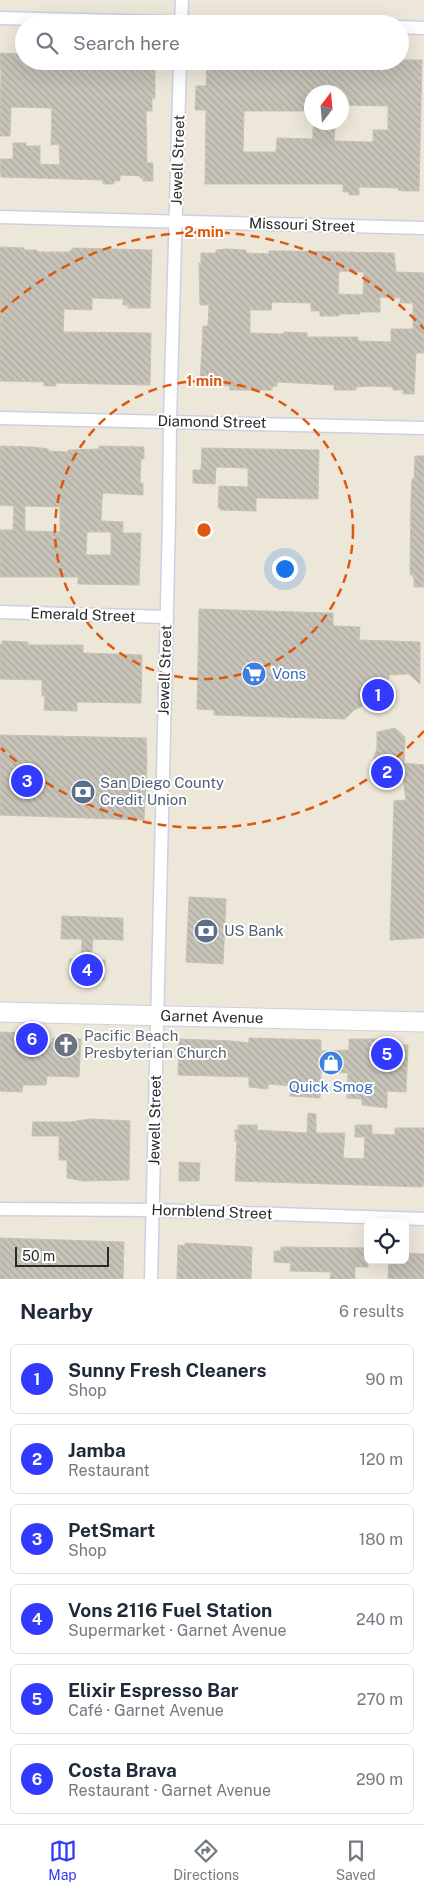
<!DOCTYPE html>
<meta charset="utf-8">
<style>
body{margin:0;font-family:"Public Sans",sans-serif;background:#f6f6f7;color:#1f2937}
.controls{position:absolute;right:15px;bottom:15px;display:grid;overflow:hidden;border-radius:8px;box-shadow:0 5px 20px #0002}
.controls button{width:45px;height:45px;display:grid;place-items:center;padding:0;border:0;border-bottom:1px solid #e0e1e3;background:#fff;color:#1f2937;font:25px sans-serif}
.compass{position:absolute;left:304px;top:85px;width:45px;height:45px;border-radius:50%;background:#fff;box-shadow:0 5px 20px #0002;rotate:16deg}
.scale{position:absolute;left:15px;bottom:12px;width:94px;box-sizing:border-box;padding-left:5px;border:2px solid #292929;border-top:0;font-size:14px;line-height:18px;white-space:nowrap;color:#292929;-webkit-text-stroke:4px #fff;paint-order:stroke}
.you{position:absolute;left:284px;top:568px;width:18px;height:18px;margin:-12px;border:4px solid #fff;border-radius:50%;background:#1a73e8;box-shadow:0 0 0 8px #1a73e833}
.badge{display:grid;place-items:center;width:32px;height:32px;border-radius:50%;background:#333aff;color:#fff;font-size:16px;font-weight:700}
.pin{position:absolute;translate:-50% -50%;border:2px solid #fff;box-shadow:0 1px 5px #0006}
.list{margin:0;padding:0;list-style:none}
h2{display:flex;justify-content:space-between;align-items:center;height:65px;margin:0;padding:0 20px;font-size:21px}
h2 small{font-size:16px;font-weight:400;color:#747a83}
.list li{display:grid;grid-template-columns:32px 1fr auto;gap:15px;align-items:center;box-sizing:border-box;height:70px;margin:0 10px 10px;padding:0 10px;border:1px solid #e0e1e3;border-radius:8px}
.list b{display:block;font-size:19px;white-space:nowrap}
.list p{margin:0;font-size:16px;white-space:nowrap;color:#747a83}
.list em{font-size:16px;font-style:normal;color:#747a83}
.icon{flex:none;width:28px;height:28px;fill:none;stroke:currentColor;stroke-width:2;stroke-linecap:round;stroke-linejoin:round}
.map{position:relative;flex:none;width:424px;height:1279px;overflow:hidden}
.search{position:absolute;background:#fff;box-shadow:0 5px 20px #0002;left:15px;right:15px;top:15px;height:55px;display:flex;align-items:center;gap:12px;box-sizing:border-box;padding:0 18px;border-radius:28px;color:#747a83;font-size:19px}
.sheet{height:545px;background:#fff}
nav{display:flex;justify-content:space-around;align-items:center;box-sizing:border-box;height:70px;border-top:1px solid #e0e1e3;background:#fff;font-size:14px;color:#747a83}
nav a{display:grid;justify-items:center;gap:2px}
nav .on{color:#333aff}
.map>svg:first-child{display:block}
.building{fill:url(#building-back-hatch);stroke:#c7c3b3;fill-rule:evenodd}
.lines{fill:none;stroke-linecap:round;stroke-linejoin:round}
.street-casing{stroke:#cfcfe3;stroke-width:15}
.secondary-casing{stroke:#cfcfe3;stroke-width:21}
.street{stroke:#fff;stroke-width:12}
.secondary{stroke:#fff;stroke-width:19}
.ring{fill:none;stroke:#de570d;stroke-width:2.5;stroke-dasharray:9 6}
.labels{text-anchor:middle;stroke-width:4;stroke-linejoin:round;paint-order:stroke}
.street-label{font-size:15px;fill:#292929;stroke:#fff}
.shop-label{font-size:15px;fill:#366cbe;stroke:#fff;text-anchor:start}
.service-label{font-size:15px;fill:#4e5e75;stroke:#fff;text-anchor:start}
.worship-label{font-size:15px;fill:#5b616d;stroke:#fff;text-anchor:start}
.centre{fill:#de570d;stroke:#fff;stroke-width:2.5}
.ring-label{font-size:15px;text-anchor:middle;font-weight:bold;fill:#de570d;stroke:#fff;stroke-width:4;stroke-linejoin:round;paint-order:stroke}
</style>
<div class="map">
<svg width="424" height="1279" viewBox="0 0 424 1279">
<defs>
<pattern id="building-back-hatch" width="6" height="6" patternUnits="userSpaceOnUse" patternTransform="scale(1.25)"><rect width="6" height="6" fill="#c7c3b9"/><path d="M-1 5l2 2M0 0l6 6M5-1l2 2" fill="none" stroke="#aba89f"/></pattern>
</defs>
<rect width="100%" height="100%" fill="#ece7d9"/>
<g class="building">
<path d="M0,53l24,1v7h125v3h6v34h-3v13h-6l1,52h6v18h-10v-3h-3v-2l-20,-1v6h-6v3h-11v-4l-102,-3 -1,-18h13v-16h13v3h14v18l20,1 -1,-21 -8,1 1,-37 -41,-1 -1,29h-10l1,-67h-1z"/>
<path d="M400,60h22l-3,131h-15l-6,-1v-2l-39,-1v8h-10v-3h-6v-7l-3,-1h-135l1,-74h-11l1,-24h10l1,-25h193zM312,92h30v13l46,1v24h-15v12l-39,-1 1,-13 -22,-1v12l-36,-1 -1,14h-33l1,-41h68z"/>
<path d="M0,247l24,1v2h13v2h32l4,-4 79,2 -2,58h-22v-3h-5v-6l-31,-1v12l-28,-1 -1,23 88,1 -1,52 -94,-2v3h-12v-4l-44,-1z"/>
<path d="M227,249l19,1v3l23,1v-3h16l109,2 2,19 28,1v80h-8l-2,41h-11v-4h-10v-3l-22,-1 -15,1v3h-22v-5l-57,-3v4l-5,1v3h-42v-4l-30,-2 3,-58h5l1,-21h-9l-1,-42 2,1v-11h15v-3zM339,271l25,1 -1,23 -25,-1zM380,297l21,1 -1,5h13v26h-22v13l-33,-1v-4h-51v-4l-23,-1v2l-34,-1v-23h21l1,-8 39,1v8h9v5h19v-2h21v-2h20z"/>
<path d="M0,446l34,1 14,2v2l20,1v-2l31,-1v-3l45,1v12h-3l-1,24h3v12l-40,-2 -1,6 -1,22 22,1v11h18l-2,52 -61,-1v-7h-78v-47h13l1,-24 -14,-1zM25,506l35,1v25l-35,-1zM87,532h24v23h-25z"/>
<path d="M202,448l117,2 -1,49 -62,-1v13l-36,-1v-2h-2l1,-22 29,1v-19l-32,-1 -1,17 -22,-1v-13h8z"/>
<path d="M415,456h9v131h-10v-9h-1v-3h-3l1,-76 1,-20h2z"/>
<path d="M199,609l134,4v13l27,1 -1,13 61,2v42l-11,-10 -20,1 -2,21 -9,8h-11l-13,6 -9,9 -131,-4v-5l-17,-1z"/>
<path d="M2,641l26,1v3h55v8l59,2 -1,48 -64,-1v9l-33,-1 1,-14h-3v-16l-42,-1v-35l2,1z"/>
<path d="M395,728l10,9 -1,26 20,2v173l-34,2 4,-139 12,-1 -3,-22h-22l-8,-17 4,-13v-16z"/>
<path d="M0,735l146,3 1,24 -3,58 -144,-5z"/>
<path d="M189,897l37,2 -3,65 -37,-2z"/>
<path d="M62,916l61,2v22l-30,-1 -2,21h14l-1,20 -34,-1v-20h11l1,-20h-21z"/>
<path d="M0,1032l24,1v9l28,1 1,-5 28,1 -2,38 -32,-1 -1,9h-23l-1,7 -22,-1z"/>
<path d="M249,1038l72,2v11l28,-1v-11h30v5l29,1 -2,47 -19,-1v17l-25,-3v-6l-15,-1 1,-25 -27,-1 -1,26 -30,-2 1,-10 -23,-2v5l-19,-2v-10l-71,-2 1,-36 53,2 17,2z"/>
<path d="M308,1113l8,1v19h29l-2,25 21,1 1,-22h-10v-12h17v9l23,1v-7h29v58l-2,-1v2l-187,-6 2,-40h-2v-11h3v-5h19v5l50,3z"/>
<path d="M90,1119l40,2 -1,59 -45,1 -17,-3v-18h-8v-24h-27l1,-14h37z"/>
<path d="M179,1162l21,1 -1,18h-20z"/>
<path d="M0,1238l124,4 -1,37h-123z"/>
<path d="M185,1243l67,4 -1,32h-74l1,-34 7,1z"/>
<path d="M281,1247l87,1v19h-13v12h-25l1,-7 -41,-1 1,-8 -17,-1v-11h7z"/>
<path d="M405,1253l19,1v25h-36l1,-19h16z"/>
</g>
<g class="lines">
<defs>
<g id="street">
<path d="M0,18l242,6"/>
<path d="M181,24l1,-24"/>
<path d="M400,27l24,1"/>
<path d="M0,217l424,11"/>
<path d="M0,418l424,10"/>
<path d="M0,612l167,5"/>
<path d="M0,1209l153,1 271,9"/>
<path d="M151,1279l18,-759 1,-99 10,-360"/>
</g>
<g id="secondary">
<path id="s1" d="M0,1012l424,10"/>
</g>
</defs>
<use href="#street" class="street-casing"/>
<use href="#secondary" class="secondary-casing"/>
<use href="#street" class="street"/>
<use href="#secondary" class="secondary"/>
</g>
<g class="ring">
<circle cx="204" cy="530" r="149"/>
<path d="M424 731A298 298 0 0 1 1 748M1 312A298 298 0 0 1 424 329"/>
</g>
<defs>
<symbol id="supermarket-disc" viewBox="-11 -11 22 22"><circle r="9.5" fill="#3f7fe0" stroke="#fff"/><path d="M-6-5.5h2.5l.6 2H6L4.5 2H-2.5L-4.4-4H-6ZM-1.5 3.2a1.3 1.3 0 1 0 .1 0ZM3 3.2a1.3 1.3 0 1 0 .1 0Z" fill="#fff"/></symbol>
<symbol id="bank-disc" viewBox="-11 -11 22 22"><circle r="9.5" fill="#5c6f8a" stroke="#fff"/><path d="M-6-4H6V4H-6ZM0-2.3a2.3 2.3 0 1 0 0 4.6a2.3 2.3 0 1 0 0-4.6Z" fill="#fff"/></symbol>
<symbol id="church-disc" viewBox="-11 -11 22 22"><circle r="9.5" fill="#6b7280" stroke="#fff"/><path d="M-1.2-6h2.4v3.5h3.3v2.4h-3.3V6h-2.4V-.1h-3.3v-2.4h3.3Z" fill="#fff"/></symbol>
<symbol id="shop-disc" viewBox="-11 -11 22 22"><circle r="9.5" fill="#3f7fe0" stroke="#fff"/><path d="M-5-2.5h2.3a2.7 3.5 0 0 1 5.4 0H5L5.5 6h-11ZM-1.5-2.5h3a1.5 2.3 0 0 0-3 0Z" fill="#fff"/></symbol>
</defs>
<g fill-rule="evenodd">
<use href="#supermarket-disc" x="240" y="660" width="28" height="28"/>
<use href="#bank-disc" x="69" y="778" width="28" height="28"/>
<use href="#bank-disc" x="192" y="917" width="28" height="28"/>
<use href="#church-disc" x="52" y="1031" width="28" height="28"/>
<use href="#shop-disc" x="317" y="1049" width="28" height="28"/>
</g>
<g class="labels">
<g class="street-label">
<text transform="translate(178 160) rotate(-88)" y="5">Jewell Street</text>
<text transform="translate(302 225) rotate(2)" y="5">Missouri Street</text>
<text transform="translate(212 422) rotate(1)" y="5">Diamond Street</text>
<text transform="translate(83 615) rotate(2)" y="5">Emerald Street</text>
<text transform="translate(165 670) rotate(-88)" y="5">Jewell Street</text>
<text dy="5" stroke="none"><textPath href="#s1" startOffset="212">Garnet Avenue</textPath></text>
<text transform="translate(155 1120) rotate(-89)" y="5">Jewell Street</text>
<text transform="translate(212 1212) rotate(2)" y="5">Hornblend Street</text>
</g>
<g class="shop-label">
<text x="272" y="679">Vons</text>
<text x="331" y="1092" text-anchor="middle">Quick Smog</text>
</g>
<g class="service-label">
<text x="100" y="788">San Diego County<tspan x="100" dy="17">Credit Union</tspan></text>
<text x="224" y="936">US Bank</text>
</g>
<g class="worship-label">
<text x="84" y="1041">Pacific Beach<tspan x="84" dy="17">Presbyterian Church</tspan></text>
</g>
</g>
<circle cx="204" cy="530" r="8" class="centre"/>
<g class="ring-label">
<text x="204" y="237">2 min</text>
<text x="204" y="386">1 min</text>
</g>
</svg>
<div class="controls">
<button><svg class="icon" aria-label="locate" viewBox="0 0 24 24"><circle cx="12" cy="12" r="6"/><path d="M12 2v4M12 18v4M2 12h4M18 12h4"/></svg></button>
</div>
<svg class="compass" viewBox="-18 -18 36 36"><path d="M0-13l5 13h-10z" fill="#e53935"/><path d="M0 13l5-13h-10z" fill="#747a83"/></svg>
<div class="scale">50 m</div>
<div class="you"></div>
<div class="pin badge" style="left:378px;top:695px">1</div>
<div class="pin badge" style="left:387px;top:772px">2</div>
<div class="pin badge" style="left:27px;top:781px">3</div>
<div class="pin badge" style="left:87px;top:970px">4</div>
<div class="pin badge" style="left:387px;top:1054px">5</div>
<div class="pin badge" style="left:32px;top:1039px">6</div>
<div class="search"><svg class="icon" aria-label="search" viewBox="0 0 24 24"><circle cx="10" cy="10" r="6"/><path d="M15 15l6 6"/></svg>Search here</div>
</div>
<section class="sheet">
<h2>Nearby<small>6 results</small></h2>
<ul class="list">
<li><span class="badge">1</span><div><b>Sunny Fresh Cleaners</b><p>Shop</p></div><em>90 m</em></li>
<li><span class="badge">2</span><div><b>Jamba</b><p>Restaurant</p></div><em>120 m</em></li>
<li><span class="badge">3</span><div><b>PetSmart</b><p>Shop</p></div><em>180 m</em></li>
<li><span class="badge">4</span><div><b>Vons 2116 Fuel Station</b><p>Supermarket · Garnet Avenue</p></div><em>240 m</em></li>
<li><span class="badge">5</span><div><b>Elixir Espresso Bar</b><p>Café · Garnet Avenue</p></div><em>270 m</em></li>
<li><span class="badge">6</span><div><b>Costa Brava</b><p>Restaurant · Garnet Avenue</p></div><em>290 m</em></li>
</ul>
</section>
<nav>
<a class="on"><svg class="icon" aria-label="map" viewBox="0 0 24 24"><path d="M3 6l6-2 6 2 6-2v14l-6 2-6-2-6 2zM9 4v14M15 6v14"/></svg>Map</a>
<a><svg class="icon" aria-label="directions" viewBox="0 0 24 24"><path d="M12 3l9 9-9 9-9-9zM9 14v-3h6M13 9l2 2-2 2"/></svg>Directions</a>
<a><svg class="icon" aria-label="saved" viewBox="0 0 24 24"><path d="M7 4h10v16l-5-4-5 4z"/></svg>Saved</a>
</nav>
